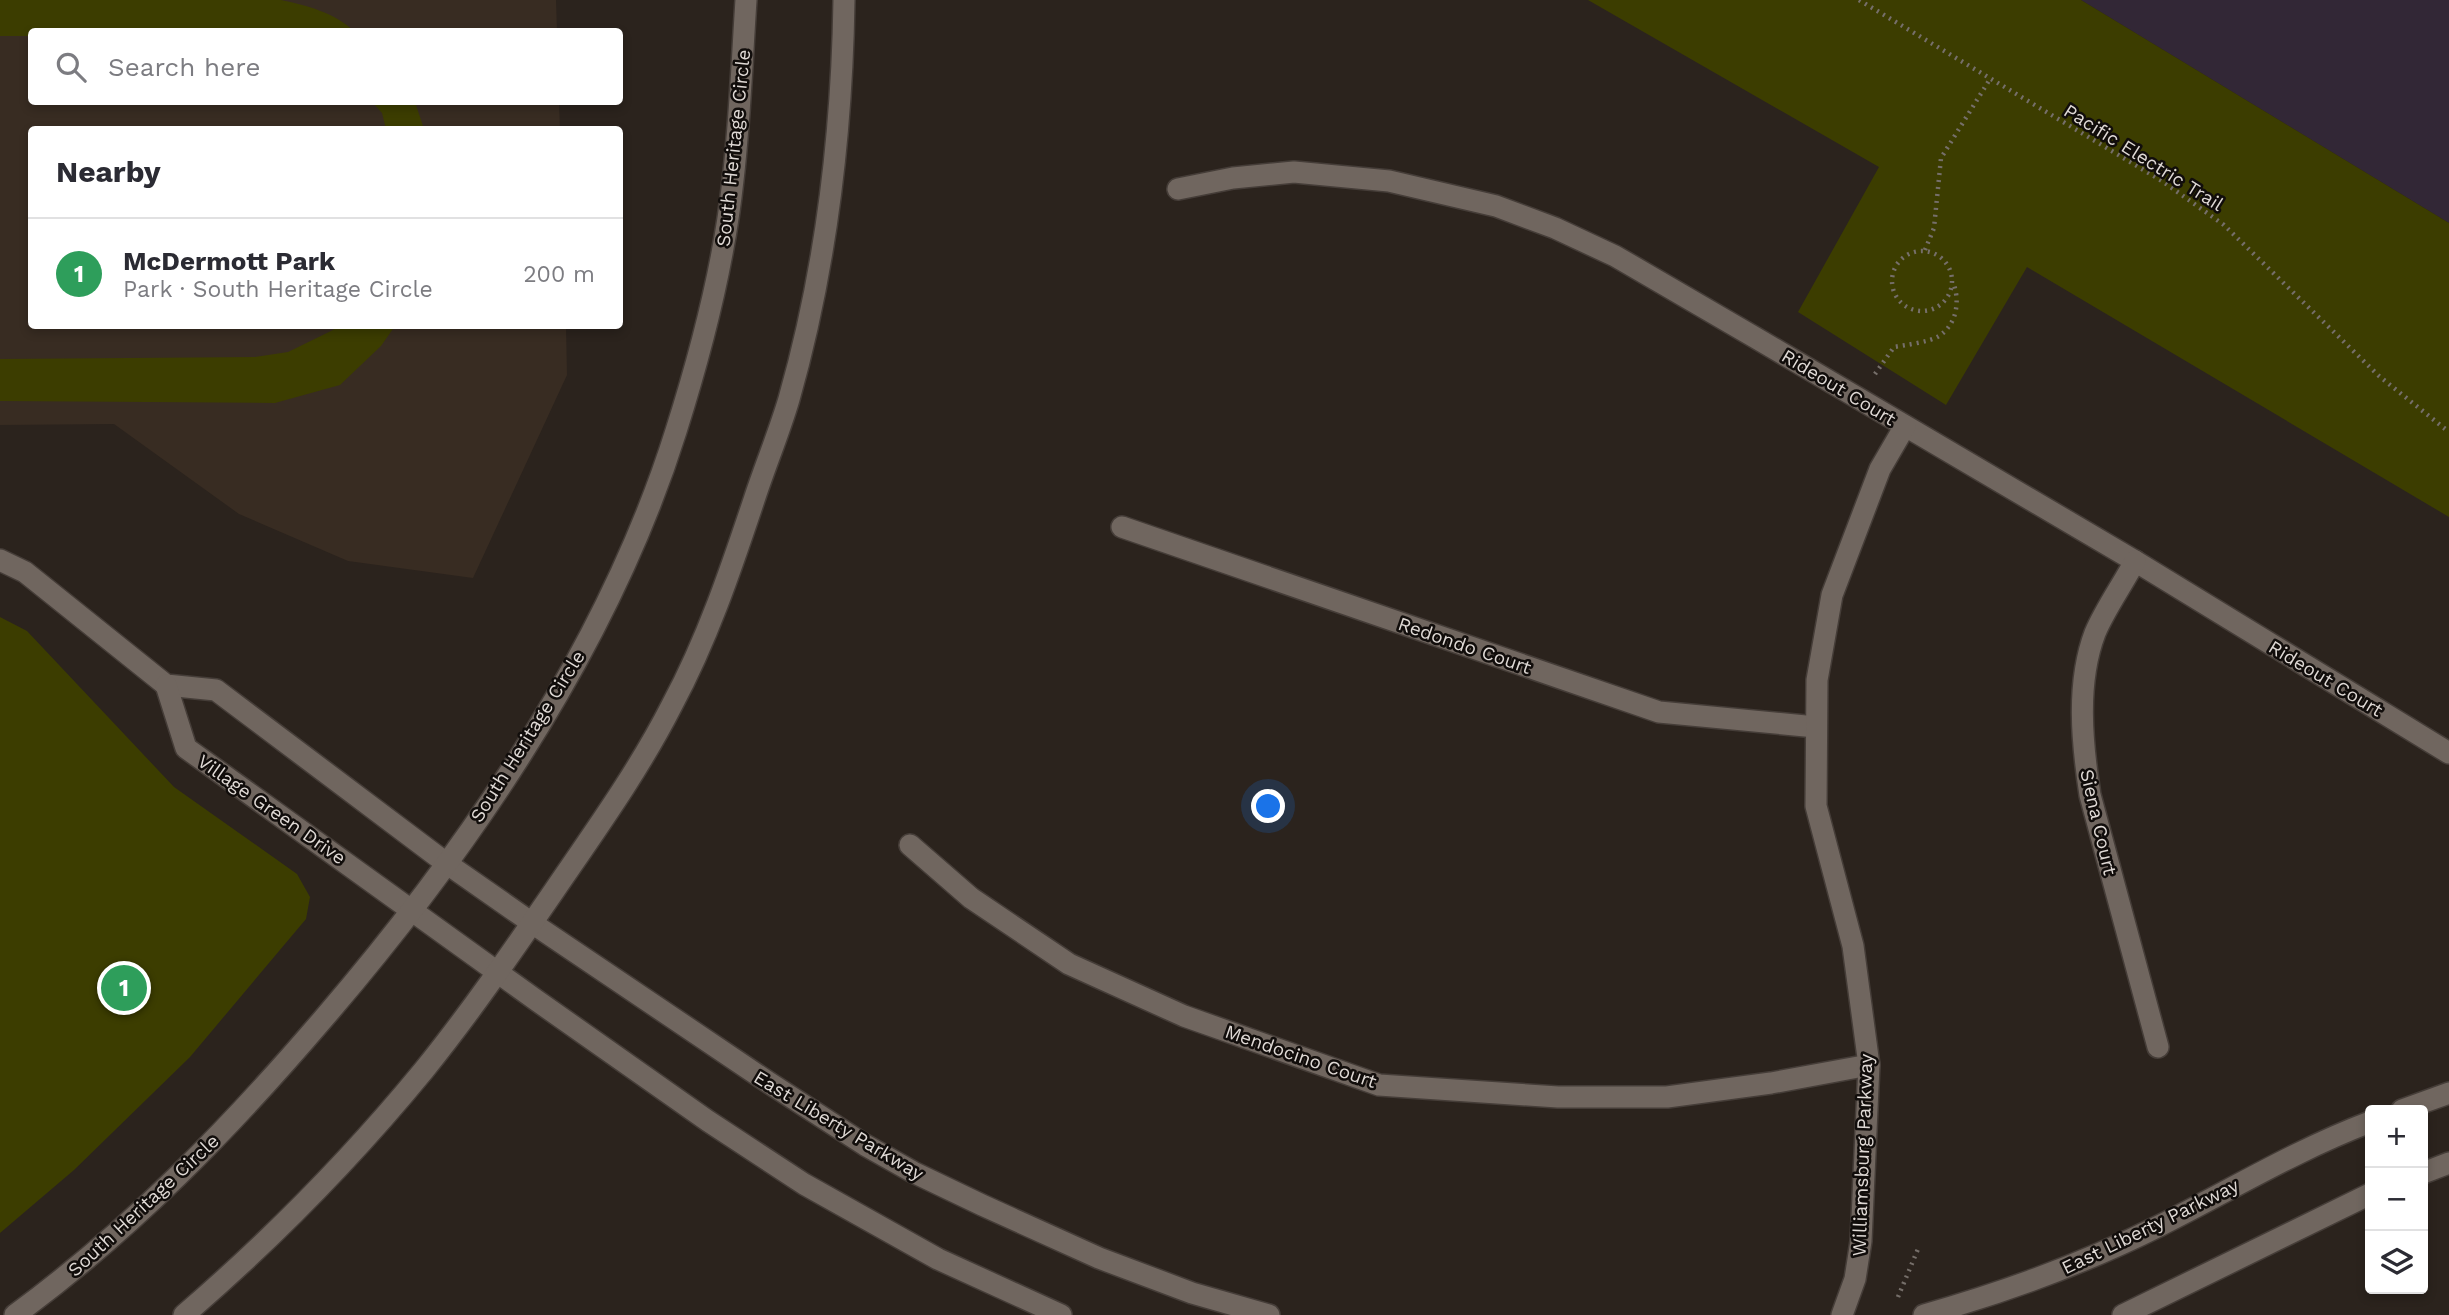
<!DOCTYPE html>
<meta charset="utf-8">
<style>
body{margin:0;font-family:"Work Sans",sans-serif;background:#f2f2f3;color:#2b2b33}
.controls{position:absolute;right:21px;bottom:21px;display:grid;overflow:hidden;border-radius:7px;box-shadow:0 4px 10px #0003}
.controls button{width:63px;height:63px;display:grid;place-items:center;padding:0;border:0;border-bottom:2px solid #e1e1e2;background:#fff;color:#2b2b33;font:35px sans-serif}
.you{position:absolute;left:1269px;top:807px;width:24px;height:24px;margin:-18px;border:5px solid #fff;border-radius:50%;background:#1a73e8;box-shadow:0 0 0 10px #1a73e833}
.badge{display:grid;place-items:center;width:46px;height:46px;border-radius:50%;background:#0f766e;color:#fff;font-size:23px;font-weight:700}
.pin{position:absolute;translate:-50% -50%;border:4px solid #fff;box-shadow:0 2px 7px #0006}
.list{margin:0;padding:0;list-style:none}
h2{display:flex;justify-content:space-between;align-items:center;height:91px;margin:0;padding:0 28px;font-size:30px}
h2 small{font-size:23px;font-weight:400;color:#7c7c81}
.list li{display:grid;grid-template-columns:46px 1fr auto;gap:21px;align-items:center;box-sizing:border-box;height:112px;padding:0 28px;border-top:2px solid #e1e1e2}
.list b{display:block;font-size:26px;white-space:nowrap}
.list p{margin:0;font-size:23px;white-space:nowrap;color:#7c7c81}
.list em{font-size:23px;font-style:normal;color:#7c7c81}
.icon{flex:none;width:38px;height:38px;fill:none;stroke:currentColor;stroke-width:2;stroke-linecap:round;stroke-linejoin:round}
.map{position:relative;flex:none;width:2449px;height:1315px;overflow:hidden}
.search{position:absolute;background:#fff;box-shadow:0 4px 10px #0003;left:28px;top:28px;width:595px;height:77px;display:flex;align-items:center;gap:18px;box-sizing:border-box;padding:0 24px;border-radius:7px;color:#7c7c81;font-size:26px}
.panel{position:absolute;background:#fff;box-shadow:0 4px 10px #0003;left:28px;top:126px;width:595px;height:203px;border-radius:7px}
.map>svg:first-child{display:block}
.commercial{fill:#322736}
.built{fill:#382c22}
.green{fill:#3c3d00}
.lines{fill:none;stroke-linecap:round;stroke-linejoin:round}
.minor-casing{stroke:#453d38;stroke-width:24}
.path{stroke:#766f6a;stroke-width:4.5;stroke-dasharray:2 5;stroke-linecap:butt}
.minor{stroke:#70665f;stroke-width:21}
.labels{text-anchor:middle;stroke-width:5;stroke-linejoin:round;paint-order:stroke}
.street-label{font-size:19px;fill:#dfd9d5;stroke:#110d0b}
</style>
<div class="map">
<svg width="2449" height="1315" viewBox="0 0 2449 1315">
<rect width="100%" height="100%" fill="#2b231d"/>
<path class="commercial" d="M2081,0h368v223z"/>
<path class="built" d="M0,0h556l1,31 -525,1v70h527l1,27 -528,1v196h534l1,49 -94,203 -125,-17 -109,-47 -125,-90 -114,1z"/>
<g class="green">
<path d="M0,0h281c25,5 54,13 73,31l-322,1 -1,4h-31z"/>
<path d="M1588,0h493l368,223v294l-422,-250 -81,138 -148,-93 81,-145z"/>
<path d="M372,102h43l9,27h-38l-4,-16z"/>
<path d="M338,326h57l-14,20 -41,39 -65,18 -275,-2v-42l255,-2 33,-5 45,-22z"/>
<path d="M0,617l27,14 147,156 123,87 13,23 -4,22 -116,138 -116,113 -74,63z"/>
</g>
<g class="lines">
<defs>
<g id="minor">
<path d="M1178,189l55,-11 61,-6 95,9 107,25 59,22 60,28 141,82 379,223 314,192"/>
<path d="M1122,527l537,185 157,15"/>
<path d="M0,560l25,12 141,113 50,5 230,173 86,60 236,159 97,63 48,27 69,33 117,53 93,35 77,22"/>
<path d="M2135,561c-12,23 -30,48 -40,72 -19,50 -13,110 -5,162l68,252"/>
<path d="M166,685l20,63 350,252 172,121 96,63 134,75 123,56"/>
<path d="M910,845l61,53 98,66 115,52 195,69 179,12h109l104,-14 98,-18"/>
<path d="M2402,1110l47,-17"/>
<path d="M2423,1173l26,-10"/>
<path d="M15,1315c116,-85 216,-188 309,-297 145,-169 285,-373 352,-587 26,-82 48,-166 57,-251 7,-60 9,-120 13,-180"/>
<path d="M184,1315c87,-75 167,-156 240,-245 46,-57 88,-118 130,-179 41,-60 85,-121 118,-186 35,-65 59,-136 82,-205 11,-34 25,-67 35,-101 37,-130 53,-265 55,-399"/>
<path d="M1842,1315l13,-36 6,-38 8,-176 -16,-119 -37,-140 1,-126 15,-85 48,-126 25,-43"/>
<path d="M1924,1315c81,-23 159,-51 235,-89 70,-35 137,-76 211,-104"/>
<path d="M2123,1315l247,-121"/>
</g>
</defs>
<use href="#minor" class="minor-casing"/>
<g class="path">
<path d="M1859,0l303,181 62,44 155,151 70,56"/>
<path d="M1925,250l9,-22 7,-70 49,-79"/>
<circle cx="1922" cy="281" r="30"/>
<path d="M1875,374l19,-27c11,-2 36,-5 45,-11 17,-11 21,-33 15,-51"/>
<path d="M1898,1297l20,-48"/>
</g>
<use href="#minor" class="minor"/>
</g>
<g class="labels">
<g class="street-label">
<text transform="translate(733 148) rotate(-84)" y="7">South Heritage Circle</text>
<text transform="translate(2144 157) rotate(32)" y="7">Pacific Electric Trail</text>
<text transform="translate(1839 387) rotate(31)" y="7">Rideout Court</text>
<text transform="translate(1465 645) rotate(19)" y="7">Redondo Court</text>
<text transform="translate(2326 678) rotate(31)" y="7">Rideout Court</text>
<text transform="translate(527 736) rotate(-58)" y="7">South Heritage Circle</text>
<text transform="translate(272 809) rotate(35)" y="7">Village Green Drive</text>
<text transform="translate(2099 822) rotate(77)" y="7">Siena Court</text>
<text transform="translate(1301 1056) rotate(19)" y="7">Mendocino Court</text>
<text transform="translate(839 1125) rotate(31)" y="7">East Liberty Parkway</text>
<text transform="translate(1862 1155) rotate(-88)" y="7">Williamsburg Parkway</text>
<text transform="translate(143 1205) rotate(-43)" y="7">South Heritage Circle</text>
<text transform="translate(2150 1226) rotate(-26)" y="7">East Liberty Parkway</text>
</g>
</g>
</svg>
<div class="controls">
<button>+</button>
<button>−</button>
<button><svg class="icon" aria-label="layers" viewBox="0 0 24 24"><path d="M12 4l9 5-9 5-9-5zM3 14l9 5 9-5"/></svg></button>
</div>
<div class="you"></div>
<div class="pin badge" style="left:124px;top:988px;background:#2e9e5b">1</div>
<div class="search"><svg class="icon" aria-label="search" viewBox="0 0 24 24"><circle cx="10" cy="10" r="6"/><path d="M15 15l6 6"/></svg>Search here</div>
<section class="panel">
<h2>Nearby<small></small></h2>
<ul class="list">
<li><span class="badge" style="background:#2e9e5b">1</span><div><b>McDermott Park</b><p>Park · South Heritage Circle</p></div><em>200 m</em></li>
</ul>
</section>
</div>
